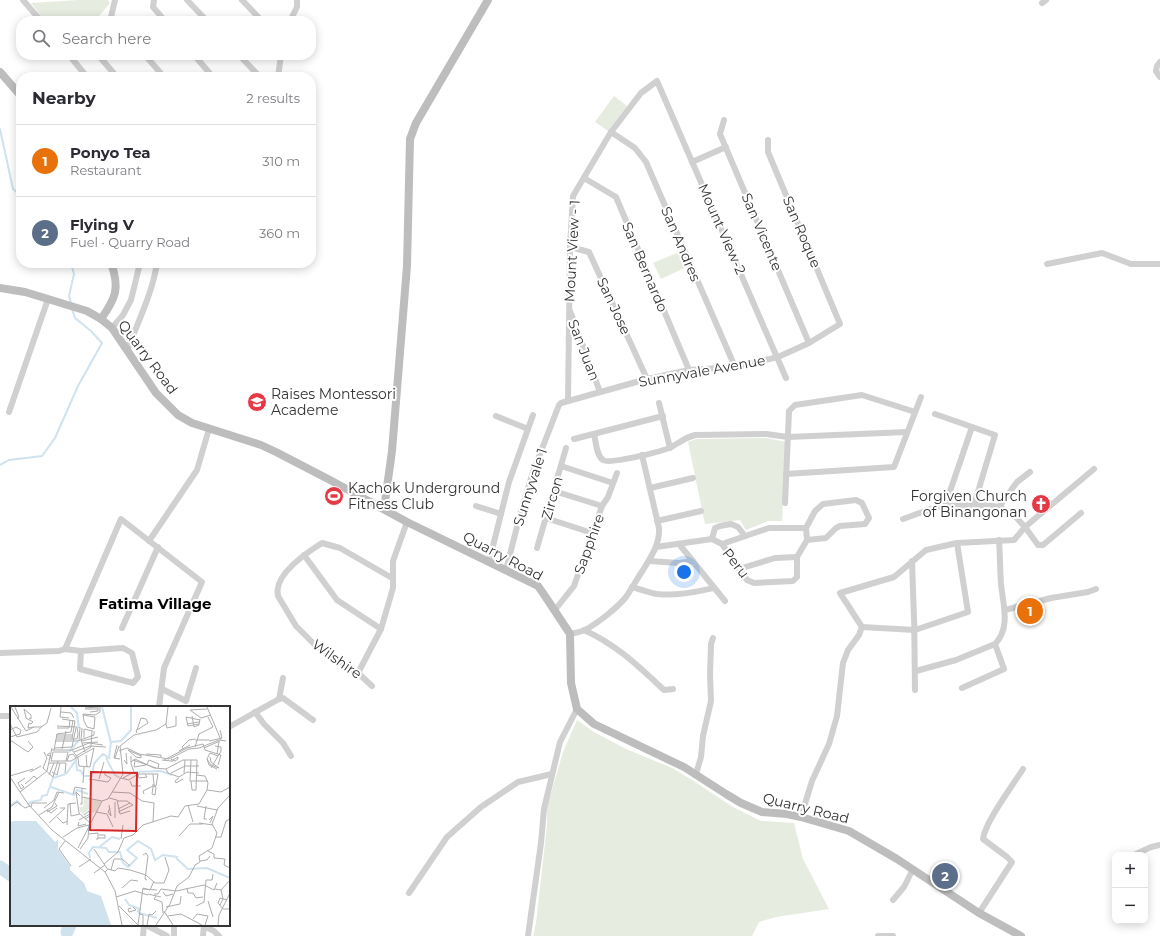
<!DOCTYPE html>
<meta charset="utf-8">
<style>
body{margin:0;font-family:Montserrat,sans-serif;background:#f7f7f7;color:#2b2b33}
.controls{position:absolute;right:12px;bottom:12px;display:grid;overflow:hidden;border-radius:8px;box-shadow:0 2px 10px #0003}
.controls button{width:36px;height:36px;display:grid;place-items:center;padding:0;border:0;border-bottom:1px solid #e1e1e2;background:#fff;color:#2b2b33;font:20px sans-serif}
.you{position:absolute;left:684px;top:572px;width:14px;height:14px;margin:-10px;border:3px solid #fff;border-radius:50%;background:#1a73e8;box-shadow:0 0 0 6px #1a73e833}
.badge{display:grid;place-items:center;width:26px;height:26px;border-radius:50%;background:#e63946;color:#fff;font-size:13px;font-weight:700}
.pin{position:absolute;translate:-50% -50%;border:2px solid #fff;box-shadow:0 1px 4px #0006}
.list{margin:0;padding:0;list-style:none}
h2{display:flex;justify-content:space-between;align-items:center;height:52px;margin:0;padding:0 16px;font-size:17px}
h2 small{font-size:13px;font-weight:400;color:#7c7c81}
.list li{display:grid;grid-template-columns:26px 1fr auto;gap:12px;align-items:center;box-sizing:border-box;height:72px;padding:0 16px;border-top:1px solid #e1e1e2}
.list b{display:block;font-size:15px;white-space:nowrap}
.list p{margin:0;font-size:13px;white-space:nowrap;color:#7c7c81}
.list em{font-size:13px;font-style:normal;color:#7c7c81}
.icon{flex:none;width:22px;height:22px;fill:none;stroke:currentColor;stroke-width:2;stroke-linecap:round;stroke-linejoin:round}
.map{position:relative;flex:none;width:1160px;height:936px;overflow:hidden}
.search{position:absolute;background:#fff;box-shadow:0 2px 10px #0003;left:16px;top:16px;width:300px;height:44px;display:flex;align-items:center;gap:10px;box-sizing:border-box;padding:0 14px;border-radius:16px;color:#7c7c81;font-size:15px}
.panel{position:absolute;background:#fff;box-shadow:0 2px 10px #0003;left:16px;top:72px;width:300px;height:196px;border-radius:16px}
.map>svg:first-child{display:block}
.green{fill:#e6ecdf}
.lines{fill:none;stroke-linecap:round;stroke-linejoin:round}
.stream{stroke:#cfe2ee;stroke-width:2}
.river{stroke:#cfe2ee;stroke-width:13}
.street{stroke:#d0d0d0;stroke-width:6}
.secondary{stroke:#bdbdbd;stroke-width:8}
.labels{text-anchor:middle;stroke-width:4;stroke-linejoin:round;paint-order:stroke}
.street-label{font-size:14px;fill:#333;stroke:#fff}
.poi-label{font-size:14px;fill:#333;stroke:#fff;text-anchor:start}
.neighbourhood-label{font-size:15px;font-weight:bold;fill:#000;stroke:#fff}
.inset-river{fill:none;stroke:#cfe2ee;stroke-width:2}
.inset-road{fill:none;stroke:#adadad;stroke-width:1}
.view{fill:#d62828;fill-opacity:0.15;stroke:#d62828;stroke-width:2}
.inset-edge{fill:none;stroke:#333;stroke-width:2}
</style>
<div class="map">
<svg width="1160" height="936" viewBox="0 0 1160 936">
<rect width="100%" height="100%" fill="#fff"/>
<g class="green">
<path d="M79,0h29l2,3 -15,18h-50l-14,-18z"/>
<path d="M614,96l13,10 -19,25 -13,-9z"/>
<path d="M684,250l7,15 -30,14 -8,-16z"/>
<path d="M766,438l20,4 -4,79h-14l-22,9 -6,-10 -35,4 -17,-82 8,-3z"/>
<path d="M577,720l17,12 32,17 46,19 20,12 41,27 28,14 33,2 9,36 26,50 -53,8 -17,5 -7,14h-219l3,-13 11,-98v-18l16,-55z"/>
</g>
<g class="lines">
<g class="stream">
<path d="M0,129l13,60 8,7"/>
<path d="M71,303l-2,-7 5,-22 -3,-11"/>
<path d="M0,465l9,-5 33,-4 13,-18 23,-52 24,-43 -11,-12 -16,-13 -3,-9"/>
</g>
<g class="river">
<path d="M0,867l11,8"/>
<path d="M69,925l-2,7 3,-7"/>
</g>
<g class="street">
<path d="M23,0l18,21"/>
<path d="M154,0l-1,7 12,14"/>
<path d="M187,0l20,21"/>
<path d="M242,0l20,21"/>
<path d="M1042,3l4,-3"/>
<path d="M107,21l4,-4 4,-17"/>
<path d="M290,21l7,-14v-7"/>
<path d="M69,55l18,22"/>
<path d="M98,55l19,22"/>
<path d="M145,55l19,22"/>
<path d="M194,55l19,22"/>
<path d="M239,55l21,22"/>
<path d="M1160,62l-3,4 -1,5 4,6"/>
<path d="M278,77l3,-22"/>
<path d="M724,120l-4,14 89,209"/>
<path d="M611,132l24,16 11,14 89,205"/>
<path d="M692,162l34,-15"/>
<path d="M584,178l32,19 73,173"/>
<path d="M570,247l19,5 58,127"/>
<path d="M1047,264l55,-11 29,11h29"/>
<path d="M570,311l30,81"/>
<path d="M112,328l11,-13 8,-15 9,-37"/>
<path d="M127,351c11,-30 25,-56 30,-88"/>
<path d="M568,401l2,-154 3,-51 38,-64 30,-39 16,-12 129,297"/>
<path d="M659,403l11,45"/>
<path d="M9,412l39,-113"/>
<path d="M935,414l60,21 -21,70"/>
<path d="M496,416l32,13"/>
<path d="M594,434c2,7 2,21 9,26 5,5 61,-9 68,-13 10,-5 13,-9 24,-12l71,-1 22,3 119,-5"/>
<path d="M574,439l89,-23"/>
<path d="M561,466l52,17"/>
<path d="M786,474l108,-7 27,-70"/>
<path d="M650,488l43,-10"/>
<path d="M554,491l48,15"/>
<path d="M785,503l4,-92 6,-6 67,-10 53,17"/>
<path d="M476,506l25,8"/>
<path d="M945,506l27,-79"/>
<path d="M999,507l18,-25 13,-10"/>
<path d="M546,518l46,15"/>
<path d="M903,519l33,-12 9,-1 41,-1 13,2 14,7 12,13 13,18h5l38,-32"/>
<path d="M657,521l44,-10"/>
<path d="M712,539l3,-11 5,-2 11,-2 7,3 7,9"/>
<path d="M149,541l48,-71 12,-41"/>
<path d="M679,544l46,57"/>
<path d="M722,544l47,-16h37"/>
<path d="M656,547l56,-8 10,5 25,36 7,3 39,-2 4,-4v-20l10,-17 -1,-12 9,-17 8,-7 33,-4 6,3 7,15 -4,6 -25,2 -4,2 -10,10 -19,2"/>
<path d="M537,548l29,-100"/>
<path d="M304,555l33,45 44,29"/>
<path d="M649,561l30,2 14,-2"/>
<path d="M912,561c2,43 3,86 3,129"/>
<path d="M489,562l20,-80 24,-67"/>
<path d="M739,569l36,-11 22,-1"/>
<path d="M506,570l15,-59 12,-39 26,-67 2,-2 86,-24 42,-9 46,-3 43,-10 31,-14 31,-19 -72,-172v-12"/>
<path d="M632,587c8,2 17,6 25,7 20,2 38,-2 57,-6"/>
<path d="M1005,610l46,-12 37,-6 8,-3"/>
<path d="M554,611l20,-25 28,-80 6,-9 9,-24"/>
<path d="M862,627l53,3 53,-18 -11,-69"/>
<path d="M122,628l36,-81"/>
<path d="M584,630c33,15 54,36 80,60l9,-1"/>
<path d="M570,634c5,-1 10,-2 15,-4 13,-7 32,-22 41,-33 6,-9 11,-18 17,-27 8,-13 17,-26 16,-42l-17,-73"/>
<path d="M65,649l16,2 42,-3 9,5 6,24 -5,6 -53,-14 1,-18"/>
<path d="M0,653l59,-2 6,-2 56,-130 81,63 -38,86 -5,39"/>
<path d="M916,671l40,-11 39,-16c16,-16 8,-40 6,-60 -1,-15 -1,-29 -2,-44"/>
<path d="M358,673l23,-44 12,-41v-27l14,-39"/>
<path d="M372,686l-14,-13 -44,-29 -18,-18 -18,-30c-5,-21 28,-43 44,-53l18,5 52,30"/>
<path d="M962,688l42,-19 -9,-25"/>
<path d="M162,689l24,12 10,-33"/>
<path d="M279,699l4,-1 30,22"/>
<path d="M255,712l9,12 19,19 8,13"/>
<path d="M0,716h11"/>
<path d="M229,727l50,-28 4,-21"/>
<path d="M696,774l5,-17 2,-21 8,-35 -1,-26 1,-31 2,-6"/>
<path d="M801,817l11,-36 17,-37 8,-28 6,-53 5,-13 11,-15 3,-8 -22,-34 54,-16 32,-27 31,-7 57,-3 11,-13 69,-58"/>
<path d="M1134,855l17,-8 9,-2"/>
<path d="M409,893l38,-56 34,-30 37,-25 34,-8"/>
<path d="M893,900l11,-13 9,-18"/>
<path d="M979,913l33,-51 -5,-5 -24,-18c2,-17 30,-54 40,-70"/>
<path d="M146,925l21,11"/>
<path d="M204,926l10,5 5,5"/>
<path d="M143,936l1,-11"/>
<path d="M174,936v-11"/>
<path d="M203,936l1,-11"/>
<path d="M528,936l13,-93 3,-34 16,-67 17,-33"/>
<path d="M878,936h15"/>
</g>
<g class="secondary">
<path d="M0,72l21,24"/>
<path d="M0,288l25,4 23,7 39,12 14,8 11,9 44,65 22,22 14,8 69,22 15,7 54,28 77,42 131,64 7,10 25,38 1,49 6,26 17,15 90,43 42,27 15,9 21,9 25,2 14,3 48,14 48,28 82,54 42,23"/>
<path d="M101,319c15,-21 19,-31 10,-56"/>
<path d="M384,509l8,-58 15,-185 3,-127 6,-16 72,-123"/>
</g>
</g>
<defs>
<symbol id="school-disc" viewBox="-11 -11 22 22"><circle r="9.5" fill="#e63946" stroke="#fff"/><path d="M0-5L7-2L0 1L-7-2ZM-4 1L0 2.5L4 1V4Q0 6-4 4Z" fill="#fff"/></symbol>
<symbol id="stadium-disc" viewBox="-11 -11 22 22"><circle r="9.5" fill="#e63946" stroke="#fff"/><path d="M0-5a6.5 5 0 1 0 0 10a6.5 5 0 1 0 0-10ZM-3.5-1.8h7v3.6h-7Z" fill="#fff"/></symbol>
<symbol id="church-disc" viewBox="-11 -11 22 22"><circle r="9.5" fill="#e63946" stroke="#fff"/><path d="M-1.2-6h2.4v3.5h3.3v2.4h-3.3V6h-2.4V-.1h-3.3v-2.4h3.3Z" fill="#fff"/></symbol>
</defs>
<g fill-rule="evenodd">
<use href="#school-disc" x="246" y="391" width="22" height="22"/>
<use href="#stadium-disc" x="323" y="485" width="22" height="22"/>
<use href="#church-disc" x="1030" y="493" width="22" height="22"/>
</g>
<g class="labels">
<g class="street-label">
<text transform="translate(722 229) rotate(66)" y="5">Mount View-2</text>
<text transform="translate(762 232) rotate(67)" y="5">San Vicente</text>
<text transform="translate(802 232) rotate(67)" y="5">San Roque</text>
<text transform="translate(681 244) rotate(67)" y="5">San Andres</text>
<text transform="translate(572 251) rotate(-87)" y="5">Mount View - 1</text>
<text transform="translate(645 267) rotate(67)" y="5">San Bernardo</text>
<text transform="translate(614 306) rotate(65)" y="5">San Jose</text>
<text transform="translate(584 350) rotate(69)" y="5">San Juan</text>
<text transform="translate(148 357) rotate(53)" y="5">Quarry Road</text>
<text transform="translate(702 371) rotate(-10)" y="5">Sunnyvale Avenue</text>
<text transform="translate(530 487) rotate(-72)" y="5">Sunnyvale 1</text>
<text transform="translate(552 498) rotate(-74)" y="5">Zircon</text>
<text transform="translate(589 544) rotate(-70)" y="5">Sapphire</text>
<text transform="translate(503 556) rotate(28)" y="5">Quarry Road</text>
<text transform="translate(736 563) rotate(52)" y="5">Peru</text>
<text transform="translate(337 659) rotate(35)" y="5">Wilshire</text>
<text transform="translate(806 808) rotate(14)" y="5">Quarry Road</text>
</g>
<g class="poi-label">
<text x="271" y="399">Raises Montessori<tspan x="271" dy="16">Academe</tspan></text>
<text x="348" y="493">Kachok Underground<tspan x="348" dy="16">Fitness Club</tspan></text>
<text x="1027" y="501" text-anchor="end">Forgiven Church<tspan x="1027" dy="16">of Binangonan</tspan></text>
</g>
<g class="neighbourhood-label">
<text x="155" y="609">Fatima Village</text>
</g>
</g>
<g transform="translate(10 706)">
<rect width="220" height="220" fill="#fff"/>
<path d="M74,92l17,3 -5,11 -5,1 -2,-4 -5,5 -4,-2 -1,-5h4z" fill="#e6ecdf"/>
<path d="M4,115h22l19,21 3,-2v9l12,17v4l14,13 3,8 14,5 10,29h-101v-103z" fill="#cfe2ee"/>
<path class="inset-river" d="M61,1l6,6 2,15M92,1l9,36M59,46l9,-11M96,52l9,17 5,3M125,66l26,-1 11,4M74,70h8l2,-12 5,-6 4,-4 6,4 2,-16 10,-1 10,-11v-23M41,81l23,8 3,-5 11,4M18,99l3,-3 10,-2 1,-4 5,-1 6,-17 13,-4 10,-14 1,10 4,1 2,4M0,100l7,-5 4,4M88,142l14,-11 8,2M98,146h12l3,11 5,4 9,-9 -10,-8 11,-9 13,8 4,11 8,-5 15,2M80,152l-1,-5 4,-6 13,1 3,4M166,152l12,11 19,-1 23,10M115,193l4,6 11,4 -2,2 1,2 18,5"/>
<path class="inset-road" d="M1,1l15,24 8,-4 -6,1 1,-5 2,1 2,-2 -7,-4 -2,-9 7,6v4l-2,-1M5,1l4,10 -2,2M51,1l-1,10 9,1M197,1l14,33M75,2l13,-1M75,3h13M197,3l-17,1 11,8 10,-3M51,6l10,1 3,5M80,6l8,-1v-4M73,9l12,2 -1,12 -7,-2 -3,-6 -1,-6v-1l12,1 5,-3v-5M182,10l2,11 5,-2 1,-6M52,13l13,2 -3,18M0,18l7,13 20,-5 5,-6M156,18l1,4 9,-2v-10M177,18l12,-2M189,18l-11,2 -2,-9 14,3M24,21h7l6,-4 4,-15M47,22h12l1,-8M72,22l-1,12 4,12M0,24l6,-3 5,3M127,24l11,-7 -2,-4 -5,-1 -4,12h-1l1,3M46,29h17M0,31l10,-3 1,-4M46,31h16M74,32v-9l8,2M46,33h21l1,-5 -1,-7 -20,-1M0,34l18,12 5,-5 -5,-6M185,34h14M45,35h23l16,-6v-4M69,35l1,-14M72,35l16,-4M199,35l13,-3 -2,-8M72,37l16,-1M107,39l-3,13 6,1M185,41l4,-13 14,-7 -5,-10M44,42l18,-1 4,-19M194,42l16,-7M52,43l4,-18M173,43l-1,-2 7,-7 6,-1M41,44h21l17,-7 14,2M44,44l3,-16 14,-2 2,-12M62,44l6,8 1,8 11,1 4,-19M118,44l8,7 5,1v-3M118,44l13,6M109,45l8,-3 12,6 30,5 20,-10 10,-1 20,-8 7,1M169,45l11,-6M34,46l3,6 -4,10 10,9 5,-16M64,46l16,-6 16,1M136,48l15,1v2M207,48l2,-12M76,49l1,12M66,50l15,-9 1,-17M200,51l1,5 8,6 -8,-3 -4,-6 3,-6 8,3M105,52l4,-12M197,53l2,6 8,4M39,54l2,-4 -4,-1 3,-2M114,54l3,4 -1,-11M123,54l23,8M152,54l9,1h2v-1l5,-3v2l-3,2 -2,-1h-1l-1,-1M154,54l23,-12 16,-4 2,6 16,5 -3,10M181,54l-1,21h18M56,55l2,-9h-15l-2,9h20l23,-13M57,55l2,-6 4,-1 3,4M125,55l-1,6 12,-2M121,56l4,-3 19,9 12,1 17,-9h14M39,57h17l-1,10M137,58l2,-4 10,4 -1,4M201,62l10,-17v-4l-6,-1M156,63l2,4 11,4 8,-5 12,1M20,66l11,-6M42,66l5,3 3,-12M161,67l14,-7h14M174,67l1,-13M128,68l1,4 8,-1 -2,-3M39,69l5,-12M0,70l23,-7M0,71l18,27 24,26 53,42 10,19 7,34M111,72l8,2 9,-6h20l-2,12 -2,-1 -1,-11M113,72l11,-6 -3,-8v-8M169,72l-4,3 1,2 7,-4M79,73l19,3 3,-4 -6,-3v-4M89,73l5,-17M120,75l2,5h9M181,75l1,9h4l1,-30M73,77l1,-16M11,78l3,3 -3,2 -3,-6 7,-5M15,78l9,-8 3,3M197,84l14,2 9,-5M10,86l27,-21 5,-23M102,86l18,1 12,8 12,2 -1,19M63,88l2,-7 11,2M134,88l-1,-3 10,-5 3,1 -1,8 -3,-1 1,-7v-3M70,90l-4,-4 3,21 11,10M72,91l20,4 6,-2 15,-25 -3,-28 14,-11 22,-5 10,-6 2,-17M99,92l8,2 3,14 10,-3M107,95h10l6,4 -15,7M60,97l1,13 9,-2M70,98h2v-16M99,99l2,11 -3,-4 2,-4M178,99l5,17M187,100l20,4M196,100l-2,13h3M0,101l7,-5 8,6 5,-2M21,101l1,-4h15M34,102l10,-8 3,-8 7,1M108,103l12,-6M37,104l4,3 6,-5M37,106l10,-6 -2,-3M86,106l11,2 6,13M29,109l13,-8 7,-15M74,109l5,-4 1,5 -5,3M47,111l6,6 5,-2M105,112v-16M69,114l11,-6M199,114l4,-4 -3,7M69,116l-1,4 8,-2M39,117l16,-15h-5M189,117l14,2M57,119l1,-21 8,-1M79,128l9,-1v6h-2M169,130l11,-12h13M53,131l14,-9 12,-3 -1,13 -8,11M206,131h5l5,-16 4,-2M88,132h7v-3h-6M111,133l2,-14M55,135l-6,8 12,17M68,142l24,-47M84,143l14,21M198,145l6,3v4l11,1 -1,6 6,3M133,149l3,-2 2,3 -3,23 2,1M190,155l7,-1 3,-4M94,158l14,-12 6,-14 9,-3 10,-10 28,-9 7,1 7,-11 14,-2 8,-14 1,-7 -3,-7 -9,-1M69,161l12,-8M101,164l3,-11h8l8,7M95,166l3,-3 7,2 3,-3 12,2 16,5 9,8h9M84,167l11,-8M154,177l5,-13 -4,-13M112,182l9,-8 7,1M177,182l1,5h5l3,5 7,-1M133,183l14,1M205,183l6,1 2,9 -3,6M211,184l9,-10M153,186l3,4 7,-2M138,188l13,3M144,188h4l3,-5 15,2 28,-6 10,5 3,-7M146,190l-2,3 8,3 1,11M106,191l19,-6 13,4M217,194l-7,-2 -2,5 5,6h7M198,195l5,16M109,200l19,19M186,200l8,-4 2,-22h6l1,-6M156,201l14,-3 1,-8M121,202l-3,1 1,3 7,-2 -3,-3M154,205l9,14M130,208l3,1v10M158,210l13,-2 21,11M183,213l4,-5 11,2 -3,9M128,219l5,-37 7,2 4,-9M137,219l2,-11 3,1 4,-4M146,219l14,-21 7,-18 12,-9 6,-12 5,-3 -1,-6 13,-8 5,-15 -5,-9 2,-5 4,-11 12,-13M208,219l1,-10 11,-22"/>
<path class="view" d="M81,66l46,1 -1,58 -46,-1z"/>
<rect width="220" height="220" class="inset-edge"/>
</g>
</svg>
<div class="controls">
<button>+</button>
<button>−</button>
</div>
<div class="you"></div>
<div class="pin badge" style="left:1030px;top:611px;background:#e8710a">1</div>
<div class="pin badge" style="left:945px;top:876px;background:#5c6f8a">2</div>
<div class="search"><svg class="icon" aria-label="search" viewBox="0 0 24 24"><circle cx="10" cy="10" r="6"/><path d="M15 15l6 6"/></svg>Search here</div>
<section class="panel">
<h2>Nearby<small>2 results</small></h2>
<ul class="list">
<li><span class="badge" style="background:#e8710a">1</span><div><b>Ponyo Tea</b><p>Restaurant</p></div><em>310 m</em></li>
<li><span class="badge" style="background:#5c6f8a">2</span><div><b>Flying V</b><p>Fuel · Quarry Road</p></div><em>360 m</em></li>
</ul>
</section>
</div>
